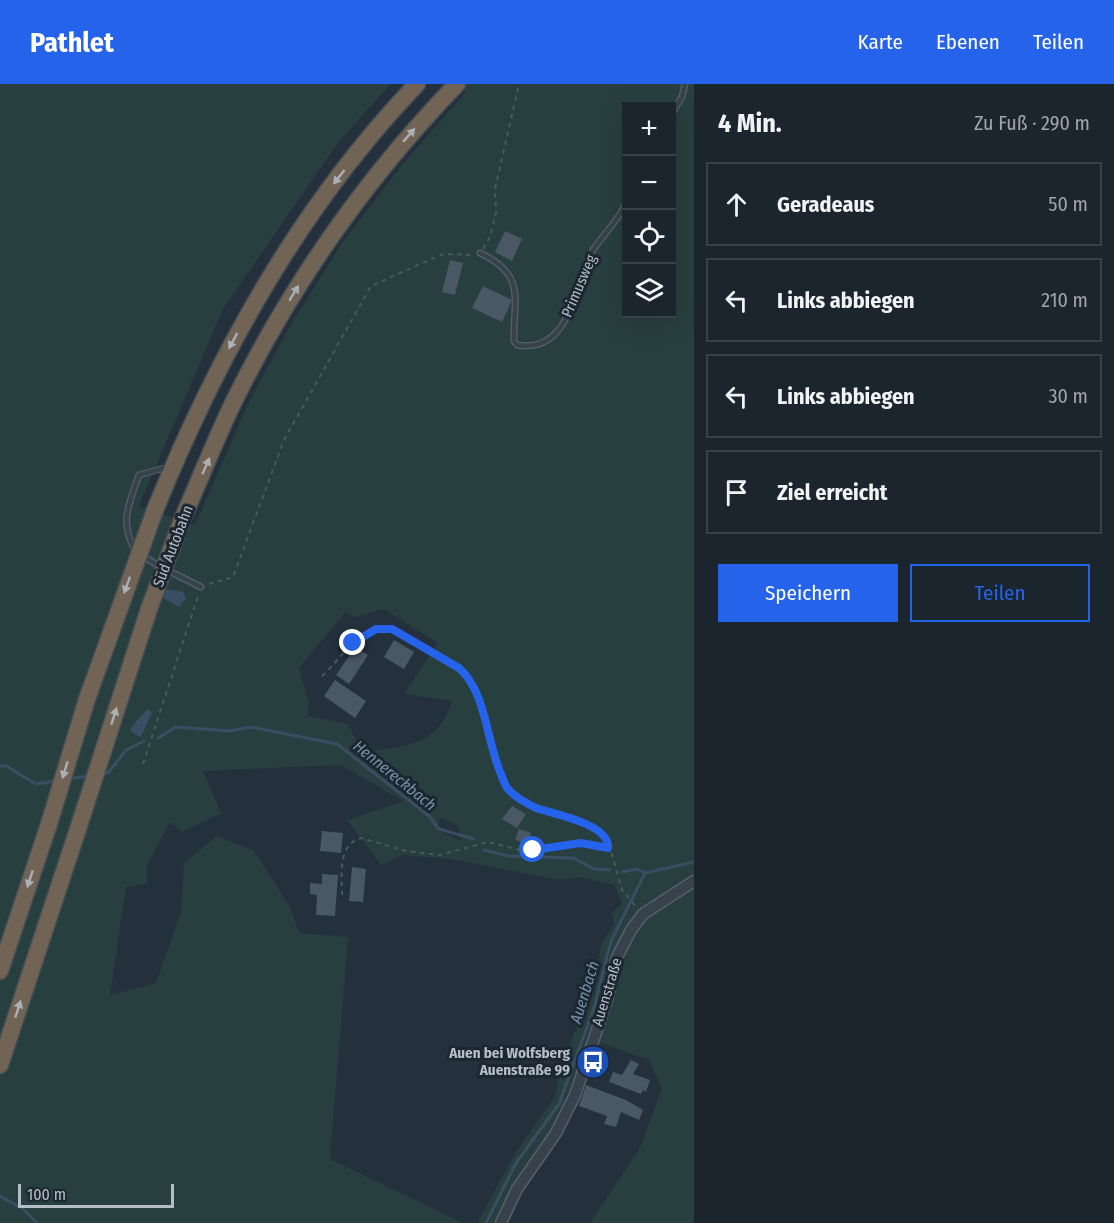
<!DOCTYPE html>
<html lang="de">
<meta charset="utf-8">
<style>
body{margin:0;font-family:"Fira Sans Condensed",sans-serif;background:#283139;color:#f1f3f6}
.controls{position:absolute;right:18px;top:18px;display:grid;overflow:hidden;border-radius:0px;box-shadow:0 6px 24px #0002}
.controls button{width:54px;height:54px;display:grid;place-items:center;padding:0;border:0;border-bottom:2px solid #394249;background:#1b252d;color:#f1f3f6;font:30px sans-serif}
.scale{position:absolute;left:18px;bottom:15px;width:156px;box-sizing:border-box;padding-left:6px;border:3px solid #b4bdc8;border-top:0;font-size:16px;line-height:21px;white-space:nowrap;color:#b4bdc8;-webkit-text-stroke:4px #1d2731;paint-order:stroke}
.stop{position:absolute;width:18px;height:18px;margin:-14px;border:4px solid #2563eb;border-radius:50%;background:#fff}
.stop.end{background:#2563eb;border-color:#fff;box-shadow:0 2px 6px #0008}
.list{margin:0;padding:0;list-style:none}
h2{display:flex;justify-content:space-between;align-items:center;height:78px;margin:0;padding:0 24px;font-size:26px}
h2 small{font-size:20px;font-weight:400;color:#a0a5aa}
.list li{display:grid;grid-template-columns:39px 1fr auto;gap:18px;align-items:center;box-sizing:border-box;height:84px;margin:0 12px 12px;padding:0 12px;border:2px solid #394249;border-radius:0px}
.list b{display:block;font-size:22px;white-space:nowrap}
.list em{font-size:20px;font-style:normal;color:#a0a5aa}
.actions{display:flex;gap:12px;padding:18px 24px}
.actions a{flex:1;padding:14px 0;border:2px solid #2563eb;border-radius:0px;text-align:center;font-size:21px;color:#2563eb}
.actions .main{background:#2563eb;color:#fff}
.icon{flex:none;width:33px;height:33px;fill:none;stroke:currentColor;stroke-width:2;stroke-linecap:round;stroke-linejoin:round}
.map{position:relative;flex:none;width:694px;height:1139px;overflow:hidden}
header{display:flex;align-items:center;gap:36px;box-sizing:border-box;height:84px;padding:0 30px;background:#2563eb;color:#fff}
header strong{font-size:28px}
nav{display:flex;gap:33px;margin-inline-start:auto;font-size:21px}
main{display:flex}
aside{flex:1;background:#1b252d}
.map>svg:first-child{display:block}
.green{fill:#273f3e;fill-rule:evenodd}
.water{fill:#394e63}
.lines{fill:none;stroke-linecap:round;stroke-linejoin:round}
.stream{stroke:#394e63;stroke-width:3}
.building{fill:#4a5865}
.service-casing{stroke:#56606a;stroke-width:7}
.tertiary-casing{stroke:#56606a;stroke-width:13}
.motorway-casing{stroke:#434d57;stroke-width:19}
.path{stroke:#465b5c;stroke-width:2;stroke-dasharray:4.5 4.5;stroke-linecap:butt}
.service{stroke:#38424c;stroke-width:4.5}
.tertiary{stroke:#38424c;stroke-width:10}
.motorway{stroke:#726455;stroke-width:16}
.motorway-bridge-casing{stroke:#434d57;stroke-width:19;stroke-linecap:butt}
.motorway-bridge{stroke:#726455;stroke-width:16}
.oneway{fill:#aab0b7}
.route{stroke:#2563eb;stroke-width:8}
.labels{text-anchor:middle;stroke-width:6;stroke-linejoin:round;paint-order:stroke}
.street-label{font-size:15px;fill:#b4bdc8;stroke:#1d2731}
.poi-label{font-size:15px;font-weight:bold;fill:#b4bdc8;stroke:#1d2731;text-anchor:end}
.water-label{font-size:16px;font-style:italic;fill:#7591aa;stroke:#1d2731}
</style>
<header>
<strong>Pathlet</strong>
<nav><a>Karte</a><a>Ebenen</a><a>Teilen</a></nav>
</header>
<main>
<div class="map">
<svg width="694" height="1139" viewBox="0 0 694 1139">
<rect width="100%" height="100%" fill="#24313c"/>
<path class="green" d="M0,0h391l-51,56 -117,169 -84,197 56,19 53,-121 42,-78 52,-83 59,-77 65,-74 -8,-8h236v1139h-104l50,-75 22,-60 -13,-28 -60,-21 -22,59 -16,33 -31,44 -26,48h-17l38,-69 40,-58 6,-32 34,-78 6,-42 13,-20 -2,-11 10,-10 -8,-18 -35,-8 -19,3 -108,-21 -50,-4 -21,10 -34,-45 56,-19 -62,-36 -138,6 18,42 -39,19 -12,-10 -23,44v17l-21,4 -16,108 46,-12 25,-71 3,-49 33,-27 37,15 36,56 9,26 49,4 -18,222 133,64h-463zM626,22h46v208h-46zM384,525l54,34 -34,51 48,7c-14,46 -48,45 -90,51l-14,-28 -40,-8v-16l-9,-32 46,-56 10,5zM440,733l18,9 3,15 -24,-11z"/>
<g class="water">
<path d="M167,505l16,3 3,6 -7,9 -16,-9z"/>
<path d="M147,625l5,3 -11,25 -6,-2 -5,-6z"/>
</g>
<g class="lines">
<g class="stream">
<path d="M158,654l18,-11 54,4 20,-4 87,17 92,72 10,13 35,10"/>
<path d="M0,682h6l30,18 20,-3"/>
<path d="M101,690l7,-1 18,-23 18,-9"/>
<path d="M68,695l21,-3"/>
<path d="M484,766l25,6 65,2 20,11 16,1"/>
<path d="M622,788l15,-3 8,4"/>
<path d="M0,1112l23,13 14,14"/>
<path d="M486,1139l30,-60 43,-59 35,-96 17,-67 34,-68 49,-11"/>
</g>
</g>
<g class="building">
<path d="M505,147l17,8 -10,22 -17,-9z"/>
<path d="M450,176l13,3 -8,32 -13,-3z"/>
<path d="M483,202l29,14 -10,22 -30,-14z"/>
<path d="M394,556l20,12 -10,17 -20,-12z"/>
<path d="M355,563l13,8 -19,29 -13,-9z"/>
<path d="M335,596l31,21 -11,17 -31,-22z"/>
<path d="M512,722l14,8 -9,14 -15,-9z"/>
<path d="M519,745l12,4 -3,11 -13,-4z"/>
<path d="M322,747l21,2 -2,20 -21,-2z"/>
<path d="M352,783l14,2 -3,33 -14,-1z"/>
<path d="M322,790l16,1 -3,41 -19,-1 1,-20 -7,-1v-11l12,1z"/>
<path d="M631,976l8,4 -6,10 17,6 -4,12 -3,-2 -2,4 -32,-12 4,-10 9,3z"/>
<path d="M586,1001l40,15 17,10 -4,10 -18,-8 -5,15 -12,-3 3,-8 -28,-10z"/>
</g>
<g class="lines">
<defs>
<g id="service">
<path d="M672,29l10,-16 3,-13"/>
<path d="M480,169c47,22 33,46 34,88l3,4c52,9 57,-55 72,-88 10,-20 29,-34 37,-54"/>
<path d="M135,466c-16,-28 -6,-46 4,-75l29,-8"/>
<path d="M142,471l18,12"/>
<path d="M167,486l34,17"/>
</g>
<path id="tertiary" d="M501,1139l16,-34 39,-56 19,-38 32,-95 10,-43 14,-27 12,-16 51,-33"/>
<g id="motorway">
<path d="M155,426c63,-155 145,-304 262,-426"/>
<path d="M182,436c17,-39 33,-79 51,-117 58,-118 133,-225 224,-319"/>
<path d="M0,887l49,-147"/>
<path d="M0,981l77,-233"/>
</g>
</defs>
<use href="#service" class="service-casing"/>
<use href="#tertiary" class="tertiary-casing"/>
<use href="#motorway" class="motorway-casing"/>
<g class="path">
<path d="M483,165l7,-12 6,-24 -1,-24 24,-105"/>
<path d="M209,500l24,-7 51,-137 87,-154 72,-32 32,1"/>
<path d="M322,592c20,-18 39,-53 70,-47l67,39c28,25 27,73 42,106 2,5 4,13 8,17 27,25 78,21 98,49l1,8"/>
<path d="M143,680l56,-171"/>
<path d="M342,811c0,-19 -5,-50 19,-57l45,13 34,4 48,-13 32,8 68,-7 12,2 11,6 11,39 15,18"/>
</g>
<use href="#service" class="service"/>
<use href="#tertiary" class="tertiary"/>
<use href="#motorway" class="motorway"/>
<defs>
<g id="motorway-bridge">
<path d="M49,740l38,-125 68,-189"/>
<path d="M77,748l72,-223 33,-89"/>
</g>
</defs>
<use href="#motorway-bridge" class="motorway-bridge-casing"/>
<use href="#motorway-bridge" class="motorway-bridge"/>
</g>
<defs><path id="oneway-solid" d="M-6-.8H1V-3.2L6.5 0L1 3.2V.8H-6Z" transform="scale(1.5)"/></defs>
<g class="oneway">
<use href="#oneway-solid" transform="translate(409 51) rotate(-49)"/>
<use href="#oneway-solid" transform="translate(339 93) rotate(128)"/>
<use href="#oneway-solid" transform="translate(294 209) rotate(-59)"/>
<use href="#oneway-solid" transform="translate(233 257) rotate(118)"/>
<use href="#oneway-solid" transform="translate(206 382) rotate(-66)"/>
<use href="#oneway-solid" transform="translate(127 501) rotate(110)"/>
<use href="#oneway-solid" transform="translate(114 632) rotate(-72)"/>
<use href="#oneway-solid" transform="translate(65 686) rotate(107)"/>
<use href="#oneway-solid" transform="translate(30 795) rotate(108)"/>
<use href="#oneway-solid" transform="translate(18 925) rotate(-72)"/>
</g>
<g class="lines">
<path class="route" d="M353,559l23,-14h16l67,39c28,25 27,73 42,106 2,5 4,13 8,16 6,7 19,14 27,18 18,6 74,16 72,40l-27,-5 -48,7"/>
</g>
<defs>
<symbol id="bus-disc" viewBox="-11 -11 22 22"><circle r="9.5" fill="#1a4fb4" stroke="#1d2731"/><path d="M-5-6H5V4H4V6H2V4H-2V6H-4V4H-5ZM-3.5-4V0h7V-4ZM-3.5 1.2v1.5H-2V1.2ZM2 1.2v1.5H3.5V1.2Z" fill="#fff"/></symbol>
</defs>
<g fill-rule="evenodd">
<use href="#bus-disc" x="574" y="959" width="38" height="38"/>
</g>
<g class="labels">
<g class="street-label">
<text transform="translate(579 202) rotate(-67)" y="5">Primusweg</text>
<text transform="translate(173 462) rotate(-69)" y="5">Süd Autobahn</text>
<text transform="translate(607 908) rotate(-73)" y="5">Auenstraße</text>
</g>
<g class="poi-label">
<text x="570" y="974">Auen bei Wolfsberg<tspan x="570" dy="17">Auenstraße 99</tspan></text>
</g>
<g class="water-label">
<text transform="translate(395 691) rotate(39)" y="6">Hennereckbach</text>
<text transform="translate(584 908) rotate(-73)" y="6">Auenbach</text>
</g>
</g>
</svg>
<div class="controls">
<button>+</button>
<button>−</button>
<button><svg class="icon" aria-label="locate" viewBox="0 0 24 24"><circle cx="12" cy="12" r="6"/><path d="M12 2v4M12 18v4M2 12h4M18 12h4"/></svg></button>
<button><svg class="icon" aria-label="layers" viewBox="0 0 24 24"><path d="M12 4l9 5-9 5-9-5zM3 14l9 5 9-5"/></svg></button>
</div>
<div class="scale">100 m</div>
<div class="stop" style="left:533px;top:766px"></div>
<div class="stop end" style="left:353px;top:559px"></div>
</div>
<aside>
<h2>4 Min.<small>Zu Fuß · 290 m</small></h2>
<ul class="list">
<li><svg class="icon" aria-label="ahead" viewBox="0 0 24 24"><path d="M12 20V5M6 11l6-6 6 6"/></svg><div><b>Geradeaus</b></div><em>50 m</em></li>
<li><svg class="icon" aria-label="left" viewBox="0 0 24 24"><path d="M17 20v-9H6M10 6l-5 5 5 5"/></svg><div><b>Links abbiegen</b></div><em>210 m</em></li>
<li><svg class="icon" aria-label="left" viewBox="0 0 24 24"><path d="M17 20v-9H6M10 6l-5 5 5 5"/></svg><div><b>Links abbiegen</b></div><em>30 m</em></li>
<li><svg class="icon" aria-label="arrive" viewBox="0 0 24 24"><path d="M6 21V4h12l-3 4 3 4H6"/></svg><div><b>Ziel erreicht</b></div></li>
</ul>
<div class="actions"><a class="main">Speichern</a><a>Teilen</a></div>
</aside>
</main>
